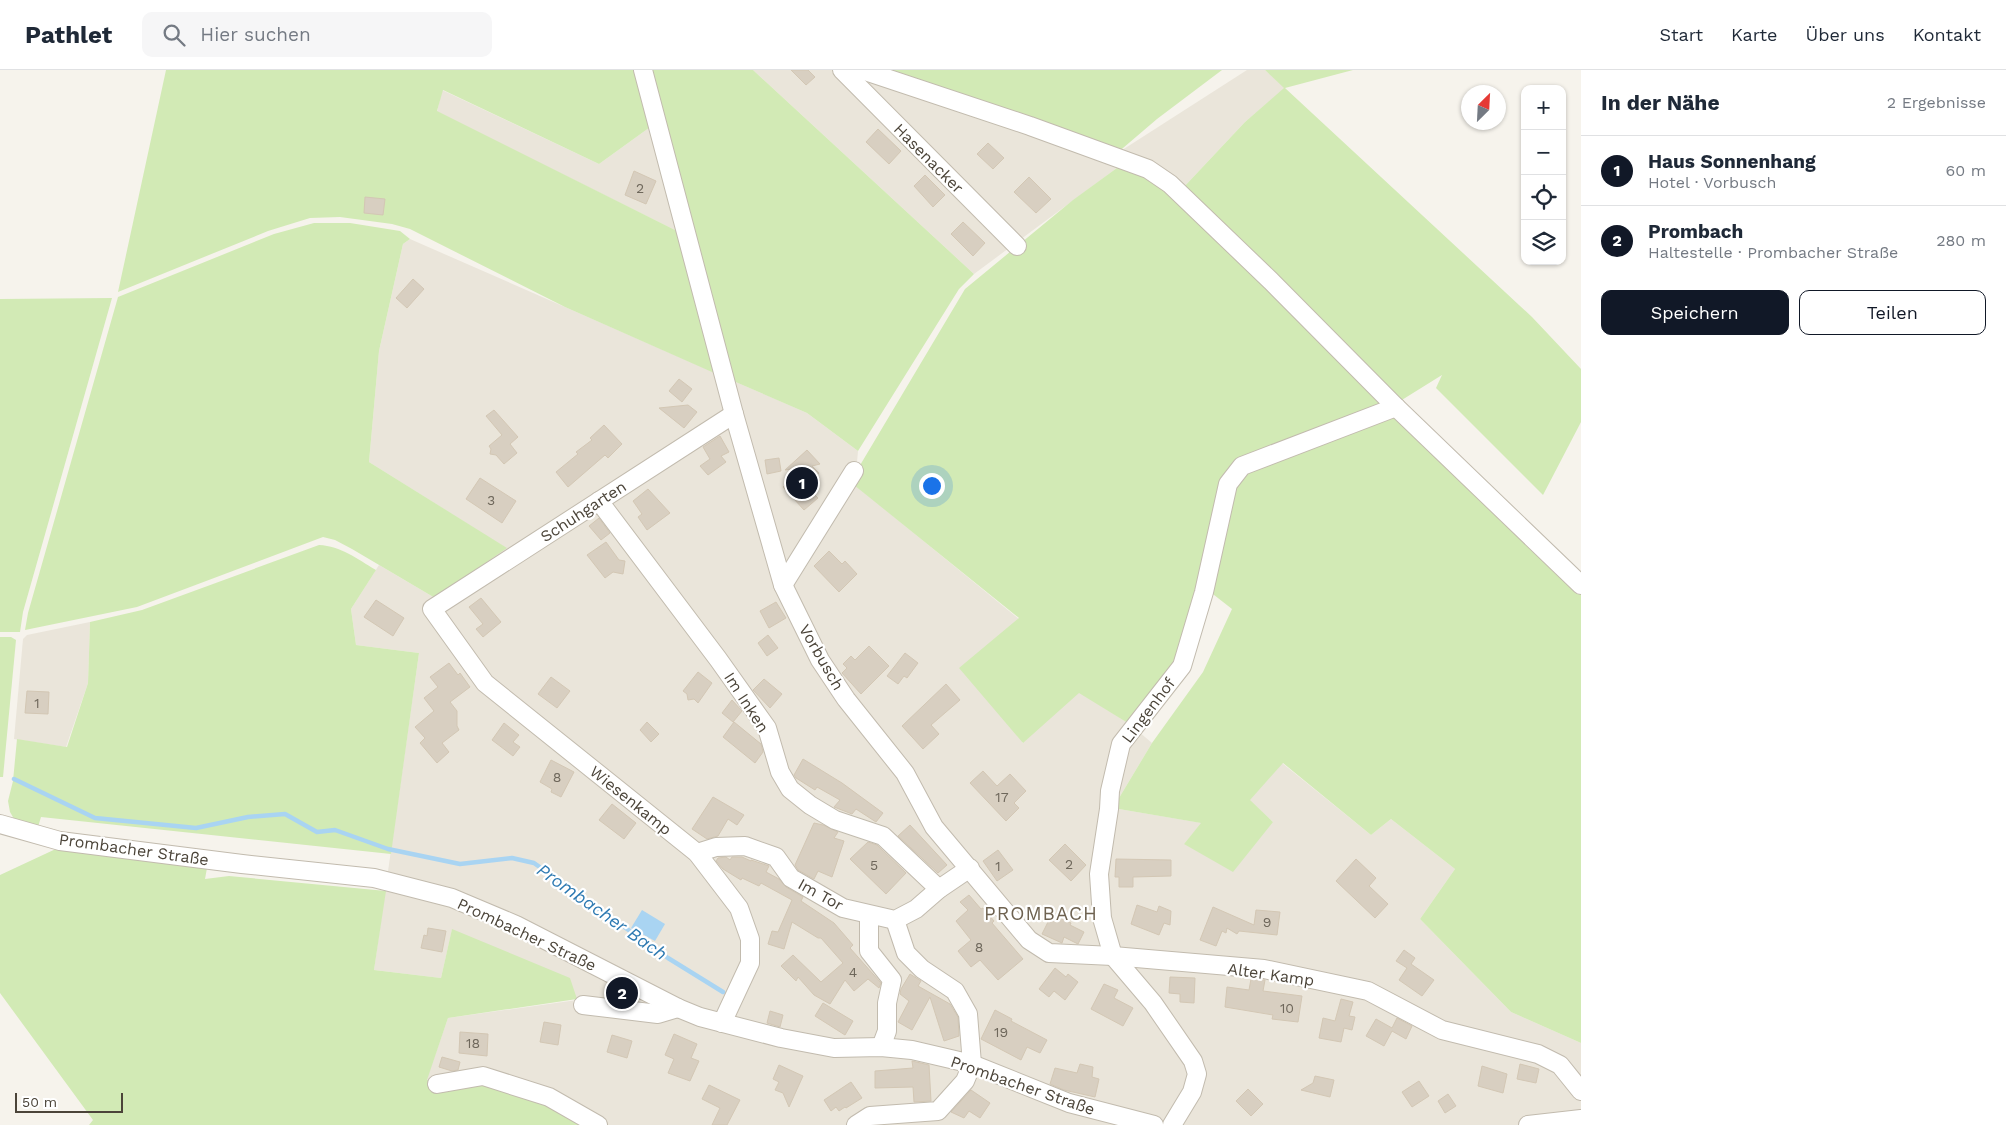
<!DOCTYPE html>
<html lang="de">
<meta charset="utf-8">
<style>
body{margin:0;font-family:"Work Sans",sans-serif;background:#f6f6f7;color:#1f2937}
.controls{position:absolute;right:15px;top:15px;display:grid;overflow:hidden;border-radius:10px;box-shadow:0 1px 4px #0004}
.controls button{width:45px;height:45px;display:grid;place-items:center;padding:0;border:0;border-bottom:1px solid #e0e1e3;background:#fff;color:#1f2937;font:25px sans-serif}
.compass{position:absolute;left:1461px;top:15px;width:45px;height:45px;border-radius:50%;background:#fff;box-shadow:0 1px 4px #0004;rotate:24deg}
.scale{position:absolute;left:15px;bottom:12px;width:108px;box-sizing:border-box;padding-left:5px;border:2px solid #4b4439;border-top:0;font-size:14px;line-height:18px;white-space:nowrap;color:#4b4439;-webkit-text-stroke:4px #fff;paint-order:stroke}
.you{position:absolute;left:931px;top:415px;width:18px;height:18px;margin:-12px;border:4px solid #fff;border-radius:50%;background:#1a73e8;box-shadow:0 0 0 8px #1a73e833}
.badge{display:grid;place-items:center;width:32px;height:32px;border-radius:50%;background:#111827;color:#fff;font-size:16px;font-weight:700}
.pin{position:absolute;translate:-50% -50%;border:2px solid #fff;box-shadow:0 1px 5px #0006}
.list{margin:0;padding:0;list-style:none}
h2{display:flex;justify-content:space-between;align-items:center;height:65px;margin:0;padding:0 20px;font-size:21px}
h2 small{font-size:16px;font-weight:400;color:#747a83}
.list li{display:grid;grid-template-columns:32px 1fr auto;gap:15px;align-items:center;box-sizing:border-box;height:70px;padding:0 20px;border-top:1px solid #e0e1e3}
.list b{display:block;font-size:19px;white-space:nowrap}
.list p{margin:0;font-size:16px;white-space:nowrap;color:#747a83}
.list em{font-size:16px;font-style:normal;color:#747a83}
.actions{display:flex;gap:10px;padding:15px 20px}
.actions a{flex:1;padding:11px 0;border:1px solid #111827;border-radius:10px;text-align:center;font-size:18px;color:#111827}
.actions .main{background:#111827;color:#fff}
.icon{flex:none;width:28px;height:28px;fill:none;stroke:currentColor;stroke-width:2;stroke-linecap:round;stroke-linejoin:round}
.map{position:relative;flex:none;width:1581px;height:1055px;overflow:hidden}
header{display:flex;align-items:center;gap:30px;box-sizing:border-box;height:70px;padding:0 25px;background:#fff;border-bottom:1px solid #e0e1e3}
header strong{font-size:24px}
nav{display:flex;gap:28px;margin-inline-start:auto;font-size:18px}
.search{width:350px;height:45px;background:#f6f6f7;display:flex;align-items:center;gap:12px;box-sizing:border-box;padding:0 18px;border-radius:10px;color:#747a83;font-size:19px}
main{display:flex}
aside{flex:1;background:#fff}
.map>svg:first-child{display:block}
.residential{fill:#eae5da}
.green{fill:#d2eab5}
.water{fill:#a9d4f2}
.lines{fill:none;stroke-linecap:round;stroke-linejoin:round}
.stream{stroke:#a9d4f2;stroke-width:4.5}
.building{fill:#d8cfc1;stroke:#d3c7b4}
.minor-casing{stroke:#c2bbae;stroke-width:20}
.minor{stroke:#fff;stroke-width:18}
.labels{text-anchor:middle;stroke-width:4.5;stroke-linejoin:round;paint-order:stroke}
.number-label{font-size:14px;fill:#6e675b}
.street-label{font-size:16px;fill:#4b4439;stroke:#fff}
.water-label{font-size:18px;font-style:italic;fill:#2e7ab2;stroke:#fff}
.quarter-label{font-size:19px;letter-spacing:1px;fill:#6e6250;stroke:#fff}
</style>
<header>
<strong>Pathlet</strong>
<div class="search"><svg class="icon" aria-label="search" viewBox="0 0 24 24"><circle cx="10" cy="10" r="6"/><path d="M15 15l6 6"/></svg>Hier suchen</div>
<nav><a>Start</a><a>Karte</a><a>Über uns</a><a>Kontakt</a></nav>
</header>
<main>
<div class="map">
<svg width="1581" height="1055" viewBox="0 0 1581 1055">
<rect width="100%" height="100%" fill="#f6f3ec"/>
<g class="residential">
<path d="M753,0h102l261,84 131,-84h18l20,18 -40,34 -63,67 -61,-24 -147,109z"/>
<path d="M442,20l157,74 54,-39 30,109 -246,-122z"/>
<path d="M410,169l397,174 51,38 -3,34 164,134 3,124 57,-51 52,33 21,18 -39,65 89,15 -18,21 89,-22 -24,-22 33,-37 89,72 20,-16 64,50 -35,50 91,93 70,31v82h-993l-107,-53 -55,9 22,-63 129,-18 -125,-70 -11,48 -67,-8 45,-317 -63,-8 -5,-36 28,-44 56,33 71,-50 -137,-86 10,-111 24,-107z"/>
<path d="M90,552l-2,61 -22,64 -52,-8 9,-100 4,-4z"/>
</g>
<g class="green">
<path d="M166,0h472l15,55 -54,39 -156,-74 -6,21 246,123 38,142 -156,-69 -155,-78 -18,-5 -52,-7 -30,1 -42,13 -150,61z"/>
<path d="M648,0h105l221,204 -15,15 -101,162 -51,-38 -76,-33z"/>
<path d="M867,0h355l-65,49 -41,35z"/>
<path d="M1265,0h88l-68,18 247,229 49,52v53l-38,73 -107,-107 6,-13 -45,28 -215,-214 63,-67 39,-34z"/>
<path d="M1121,95l40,16 220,216 -1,10 -141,58 -61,201 -47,59 -52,-32 -56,50 -64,-75 60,-50 -165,-133 2,-13 109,-183 108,-89z"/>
<path d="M314,153h36l50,8 10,8 -7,5 -24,107 -10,111 138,86 -72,50 -83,-49 -17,-9 -12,-3 -186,70 -112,23 3,-17 90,-316 156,-63z"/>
<path d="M112,228l-89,314 -3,20h-20v-333z"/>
<path d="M1394,343l187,178v452l-70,-31 -91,-93 35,-50 -64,-50 -20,16 -88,-72 -33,37 23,22 -40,50 -49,-28 17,-21 -88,-15 39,-65 51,-71 29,-63 -23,-18 21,-105 15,-17z"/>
<path d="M319,475c22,1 38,14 57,25l-25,39 5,36 63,8 -28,201 -350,-37 -3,10 -21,-3 -7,-12 -2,-11 5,-20 4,-42 50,8 21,-64 2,-61 52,-12z"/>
<path d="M0,567h11l5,3 -13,137h-3z"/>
<path d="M60,777l147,21 -2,11 24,-3 157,15 -12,79 67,8 11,-49 118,49 7,21 -129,19 -21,62 61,1 59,22 41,22h-499l4,-5 -93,-127v-118z"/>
</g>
<path class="water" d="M642,840l23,14 -10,17 -24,-13z"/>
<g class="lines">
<path class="stream" d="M14,709l81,39 101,10 52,-11 37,-3 32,18 18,-2 53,19 72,15 52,-6 22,5 134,95 55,34"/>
</g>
<g class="building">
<path d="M791,0h17l7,7 -9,8z"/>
<path d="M878,59l23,22 -12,13 -23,-22z"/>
<path d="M988,73l16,15 -11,11 -16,-15z"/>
<path d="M634,101l22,10 -10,23 -21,-9z"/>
<path d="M925,105l20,20 -12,12 -19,-21z"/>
<path d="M1029,107l22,22 -15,14 -22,-21z"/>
<path d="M365,127l20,2 -2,16 -19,-2z"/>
<path d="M963,152l22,21 -12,13 -22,-22z"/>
<path d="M413,209l11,10 -17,19 -11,-10z"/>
<path d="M679,309l13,10 -10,13 -13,-11z"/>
<path d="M688,335l9,7 -13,16 -25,-20z"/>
<path d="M494,340l24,27 -8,7 7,9 -13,11 -8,-9 -6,-1 1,-5 -2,-3 13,-11 -16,-19z"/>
<path d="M604,355l18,19 -14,14 -3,-3 -37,32 -12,-15 22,-18 -2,-2 16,-12 -2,-2z"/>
<path d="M720,366l9,16 -8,4 5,6 -18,13 -8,-9 10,-7 -7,-12z"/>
<path d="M807,380l13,14 -8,2 7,7 -3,3 4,4 -10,10 8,8 -14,12 -21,-23 22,-20 -20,3z"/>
<path d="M779,388l2,13 -14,3 -2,-14z"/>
<path d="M480,408l36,23 -14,22 -36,-24z"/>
<path d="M648,419l22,24 -23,17 -9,-13 4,-3 -9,-13z"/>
<path d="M599,448l11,15 -9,7 -12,-14z"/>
<path d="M606,472l13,18 6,1 -2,13 -10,-2 -8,6 -18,-23z"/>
<path d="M829,481l13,13 3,-3 12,13 -18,18 -25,-26z"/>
<path d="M481,528l20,24 -18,15 -7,-8 7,-5 -14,-17z"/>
<path d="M376,530l28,18 -11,18 -29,-19z"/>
<path d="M776,532l10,16 -17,10 -9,-17z"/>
<path d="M768,565l10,13 -11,8 -9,-13z"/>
<path d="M869,576l20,20 -28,28 -19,-21 5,-5 -4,-4 8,-8 4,4z"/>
<path d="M905,583l13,10 -11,15 -3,-2 -6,8 -11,-8z"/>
<path d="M449,593l9,12 2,-2 10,14 -20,15 7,9v15l2,4 -17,13 7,9 -12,11 -17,-20 5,-5 -10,-11 19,-16 -10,-13 14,-11 -8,-10z"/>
<path d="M698,602l14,11 -14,20 -4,-4 -6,1 -1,-6 -4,-3z"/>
<path d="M551,607l19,14 -13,17 -19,-14z"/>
<path d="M764,609l18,15 -12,14 -17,-18z"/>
<path d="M946,614l14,16 -29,25 8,9 -16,15 -21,-23z"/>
<path d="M27,621l22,1 -1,22 -23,-1z"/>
<path d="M732,630l10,11 -9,11 -11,-9z"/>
<path d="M647,652l12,12 -8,8 -11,-12z"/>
<path d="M734,652l27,22 2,8 -8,11 -32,-26z"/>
<path d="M504,653l15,12 -6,7 7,5 -7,9 -21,-16z"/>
<path d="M803,689l39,24 41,30 -7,9 -20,-13 -4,5 -18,-7 6,-7 -23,-13 -2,3 -19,-12 -2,-3z"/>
<path d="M551,690l23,12 -13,25 -10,-5 1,-3 -12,-7z"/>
<path d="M983,701l14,15 13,-12 16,17 -12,12 5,5 -13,13 -36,-38z"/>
<path d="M713,727l31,18 -7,10 -9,-6 -10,17 -11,3 -15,-10z"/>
<path d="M612,734l24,19 -12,16 -25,-19z"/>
<path d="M814,753l9,2 15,7 -4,6 10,3 -12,36 -14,-6 -4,8 -16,-9 -3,-5z"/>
<path d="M910,755l37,40 -9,8 -40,-37z"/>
<path d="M868,772l9,3 29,28 -20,21 -36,-35z"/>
<path d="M1065,774l21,21 -15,16 -22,-21z"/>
<path d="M998,780l15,20 -16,11 -14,-20z"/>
<path d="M726,787l4,3 2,-3h10l9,4v-1l18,6 -3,6 13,7 7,8 17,10 -2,4 33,22 19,22 -3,3 31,35 -2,5 -11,-9 -14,12 -9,-11 -15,24 -16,-9 -16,-18 -2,4 -15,-15 12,-11 28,27 22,-19 -22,-25h-3l-26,-16 -8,27 -16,-5 4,-13 6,1 14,-32 -31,-17 -2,3 -17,-8 -1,2 -18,-11 -7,-8 2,-3z"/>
<path d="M1116,789l55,1v16l-38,1v10h-14v-10h-4z"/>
<path d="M1356,789l20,19 -7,8 19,18 -13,14 -39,-37z"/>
<path d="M969,825l12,14 2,-1 11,13 -2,2 31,36 -25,21 -18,-20 -9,7 -13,-16 13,-11 -15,-19 12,-11 -8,-8z"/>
<path d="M1137,835l20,7 2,-6 12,5 -1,14 -6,-2 -5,12 -28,-11z"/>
<path d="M1213,837l41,18 2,-15 24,2 -3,23 -38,-4 -2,3 -10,-6 -1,5 -4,-2 -6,15 -16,-6z"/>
<path d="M1052,844l19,9 -1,2 14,7 -6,12 -14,-7 -2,6 -20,-9z"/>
<path d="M428,858l18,3 -4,21 -21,-4 3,-13 3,1z"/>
<path d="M1404,880l11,8 -4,6 23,16 -12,16 -23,-16 8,-12 -11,-7z"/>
<path d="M1055,898l11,9 2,-3 10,8 -13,18 -11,-9 -5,6 -10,-8z"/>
<path d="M910,904l11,7 -3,5 32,18 8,13 1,19 -15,5 -14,-44 -18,33 -14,-8 11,-21 -9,-7 1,-5z"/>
<path d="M1170,907l25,1 -1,25 -14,-1v-8l-11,-1z"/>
<path d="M1251,909l14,1 -2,11 39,5 -4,26 -26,-3 1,-4 -48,-8 2,-20 22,3z"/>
<path d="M1104,914l14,6 -4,8 19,10 -10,18 -32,-17z"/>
<path d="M1341,929l12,3 -4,14 6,1 -3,13 -8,-2 -3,14 -22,-4 4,-20 12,3z"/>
<path d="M823,933l30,18 -8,14 -30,-19z"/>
<path d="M995,940l17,9 -1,2 36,19 -7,13 -13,-6 -6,13 -40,-21z"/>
<path d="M770,941l13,4 -3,12 -13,-4z"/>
<path d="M1397,948l15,8 -6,13 -14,-8 -8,15 -18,-10 10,-17 16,9z"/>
<path d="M544,952l17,3 -3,20 -18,-3z"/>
<path d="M460,962l28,2 -1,22 -28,-3z"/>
<path d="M674,964l23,10 -6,14 8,3 -9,20 -22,-8 6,-14 -9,-4z"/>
<path d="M612,965l20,6 -5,17 -20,-6z"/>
<path d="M442,987l18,5 -2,8 -6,1 -13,-4z"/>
<path d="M912,991l17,4 2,36 -17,1 -1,-15 -38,1v-17l38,-3z"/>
<path d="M1080,994l13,3 -1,10 7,2 -4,18 -31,-7 -14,-6 5,-16 22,5z"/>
<path d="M1520,994l19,5 -3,14 -19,-4z"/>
<path d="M779,995l24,11 -14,31 -6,-14 -8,-3 4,-8 -6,-3z"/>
<path d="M1482,996l25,8 -4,19 -25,-7z"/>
<path d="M1315,1006l19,4 -4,17 -29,-7 12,-7z"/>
<path d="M1419,1011l10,15 -17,11 -10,-15z"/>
<path d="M851,1012l11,16 -16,10 -1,-1 -6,4 -3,-4 -5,4 -7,-11z"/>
<path d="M709,1015l31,15 -13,25h-15l8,-17 -18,-9z"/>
<path d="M1248,1019l15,15 -12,12 -15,-15z"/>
<path d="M971,1020l19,13 -10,15 -11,-7 -5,7 -13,-6z"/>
<path d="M1448,1024l8,12 -11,7 -7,-12z"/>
</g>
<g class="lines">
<defs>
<g id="minor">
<path d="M643,0l91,344 49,171 37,75 26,39 59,74 29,54 95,113 20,13 64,3 151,13 104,22 74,39 96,24 22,11 21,26"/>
<path d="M842,0l175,176"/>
<path d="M862,0l168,56 118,43 22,15 101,97 125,126 185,178"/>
<path d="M599,431l119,158 49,69 13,44 10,17 20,16 25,15 48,16 56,53"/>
<path d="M783,515l71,-114"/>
<path d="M0,754l60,17 182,23 132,14 78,20 64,27 162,83 22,9 81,21 53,10 47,-1 31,3 60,14 97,39 85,22"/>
<path d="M697,783l19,-6 29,-1 31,11 15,21 52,30 52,12 21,-11 23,-20 31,-21"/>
<path d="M869,845v36l23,29 -5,23v28l-6,16"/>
<path d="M583,935l75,9 20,-6"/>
<path d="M722,953l28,-60v-24l-11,-31 -42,-55 -212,-170 -53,-74 302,-195"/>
<path d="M437,1014l46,-8 66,21 49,28"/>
<path d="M856,1055l14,-9 68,-5 27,-30 7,-17 -4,-50 -13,-23 -33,-22 -16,-16 -11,-33"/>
<path d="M1172,1055l20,-33 5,-18 -4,-13 -40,-58 -40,-47 -11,-38 -3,-44 10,-65 1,-18 11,-47 61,-78 22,-74 24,-108 14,-18 154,-59"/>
<path d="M1528,1055l53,-6"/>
</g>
</defs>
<use href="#minor" class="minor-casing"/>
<use href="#minor" class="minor"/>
</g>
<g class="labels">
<g class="number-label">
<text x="640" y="123">2</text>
<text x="491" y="435">3</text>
<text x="37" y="638">1</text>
<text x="557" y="712">8</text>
<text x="1002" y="732">17</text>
<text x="1069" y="799">2</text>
<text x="874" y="800">5</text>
<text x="998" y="801">1</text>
<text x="1267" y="857">9</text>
<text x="979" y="882">8</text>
<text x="853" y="907">4</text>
<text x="1287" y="943">10</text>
<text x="1001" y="967">19</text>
<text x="473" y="978">18</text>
</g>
<g class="street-label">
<text transform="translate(929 88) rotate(45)" y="6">Hasenacker</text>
<text transform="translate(583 441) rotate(-33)" y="6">Schuhgarten</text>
<text transform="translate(822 587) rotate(60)" y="6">Vorbusch</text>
<text transform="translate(747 632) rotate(57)" y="6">Im Inken</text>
<text transform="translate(1148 640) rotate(-53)" y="6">Lingenhof</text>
<text transform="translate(631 730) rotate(39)" y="6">Wiesenkamp</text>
<text transform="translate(134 779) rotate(8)" y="6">Prombacher Straße</text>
<text transform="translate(821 824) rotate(29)" y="6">Im Tor</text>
<text transform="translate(527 864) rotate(25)" y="6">Prombacher Straße</text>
<text transform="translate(1271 904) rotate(8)" y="6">Alter Kamp</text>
<text transform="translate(1023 1015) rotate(19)" y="6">Prombacher Straße</text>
</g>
<g class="water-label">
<text transform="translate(602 842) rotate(35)" y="6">Prombacher Bach</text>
</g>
<g class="quarter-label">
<text x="1041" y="850">PROMBACH</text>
</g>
</g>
</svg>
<div class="controls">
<button>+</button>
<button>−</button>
<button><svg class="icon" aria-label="locate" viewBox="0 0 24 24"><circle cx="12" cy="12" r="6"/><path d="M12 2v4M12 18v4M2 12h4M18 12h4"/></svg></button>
<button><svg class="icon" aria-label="layers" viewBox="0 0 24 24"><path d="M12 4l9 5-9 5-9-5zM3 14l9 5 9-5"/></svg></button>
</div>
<svg class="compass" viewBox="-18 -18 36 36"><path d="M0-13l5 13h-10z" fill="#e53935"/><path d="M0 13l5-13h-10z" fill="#747a83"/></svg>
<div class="scale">50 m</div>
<div class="you"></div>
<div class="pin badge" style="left:802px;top:413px">1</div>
<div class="pin badge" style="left:622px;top:923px">2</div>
</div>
<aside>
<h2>In der Nähe<small>2 Ergebnisse</small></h2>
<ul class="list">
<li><span class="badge">1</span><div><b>Haus Sonnenhang</b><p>Hotel · Vorbusch</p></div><em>60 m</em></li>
<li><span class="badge">2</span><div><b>Prombach</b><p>Haltestelle · Prombacher Straße</p></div><em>280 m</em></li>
</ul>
<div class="actions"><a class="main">Speichern</a><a>Teilen</a></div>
</aside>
</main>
